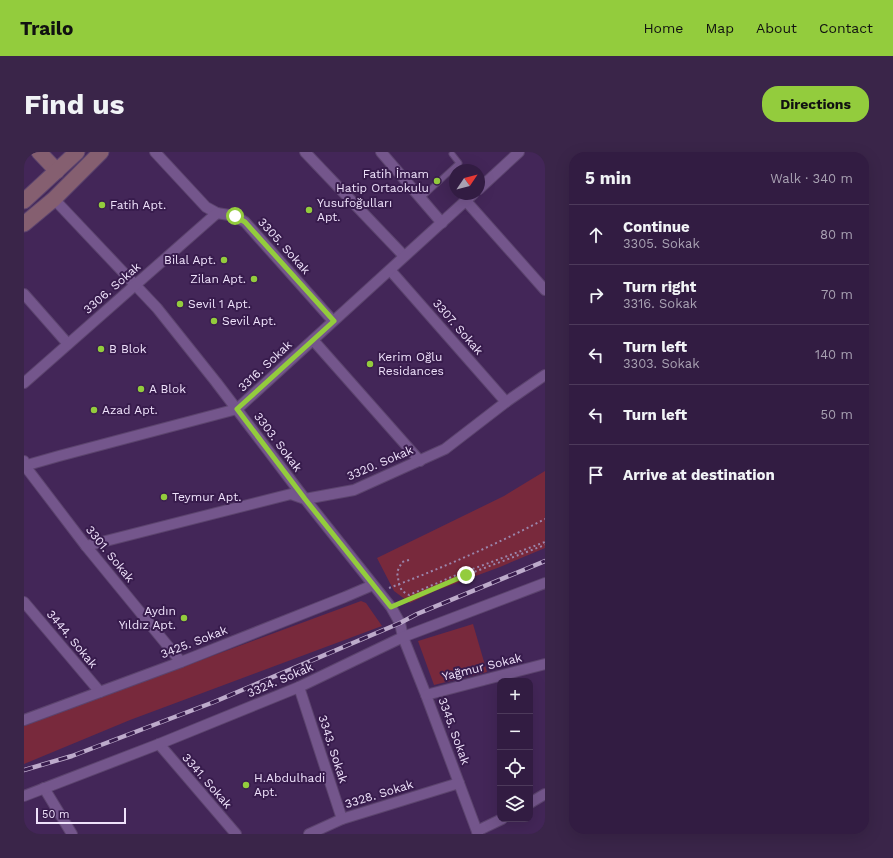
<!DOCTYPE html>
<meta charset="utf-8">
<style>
body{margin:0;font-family:"Work Sans",sans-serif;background:#3a2549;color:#f1f3f6}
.controls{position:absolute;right:12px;bottom:12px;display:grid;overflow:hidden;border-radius:8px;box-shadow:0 4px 16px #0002}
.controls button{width:36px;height:36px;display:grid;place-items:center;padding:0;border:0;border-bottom:1px solid #4d3a5b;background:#321c42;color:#f1f3f6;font:20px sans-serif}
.compass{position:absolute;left:425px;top:12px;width:36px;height:36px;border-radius:50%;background:#321c42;box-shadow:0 4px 16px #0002;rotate:55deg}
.scale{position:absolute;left:12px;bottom:10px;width:90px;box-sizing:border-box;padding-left:4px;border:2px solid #efe2fb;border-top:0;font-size:11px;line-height:14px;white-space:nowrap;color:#efe2fb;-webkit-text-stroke:3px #381c4d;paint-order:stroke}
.stop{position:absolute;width:12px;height:12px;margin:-9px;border:3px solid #93cc3d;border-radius:50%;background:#fff}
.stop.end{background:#93cc3d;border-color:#fff;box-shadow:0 1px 4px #0008}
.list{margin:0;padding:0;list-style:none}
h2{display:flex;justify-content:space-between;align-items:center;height:52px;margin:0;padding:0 16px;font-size:17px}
h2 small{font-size:13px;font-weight:400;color:#a8a1b2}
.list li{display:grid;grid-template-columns:26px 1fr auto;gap:12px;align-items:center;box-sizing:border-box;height:60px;padding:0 16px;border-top:1px solid #4d3a5b}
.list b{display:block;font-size:15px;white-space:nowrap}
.list p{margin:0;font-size:13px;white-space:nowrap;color:#a8a1b2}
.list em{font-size:13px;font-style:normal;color:#a8a1b2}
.icon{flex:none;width:22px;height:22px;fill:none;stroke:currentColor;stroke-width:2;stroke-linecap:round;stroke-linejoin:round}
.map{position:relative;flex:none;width:521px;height:682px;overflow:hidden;border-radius:16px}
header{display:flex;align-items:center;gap:24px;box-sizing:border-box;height:56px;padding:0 20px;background:#93cc3d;color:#111}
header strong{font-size:19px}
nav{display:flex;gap:22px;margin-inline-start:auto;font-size:14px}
.intro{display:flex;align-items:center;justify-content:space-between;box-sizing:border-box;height:96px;padding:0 24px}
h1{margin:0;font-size:28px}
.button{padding:10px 18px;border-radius:16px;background:#93cc3d;color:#111;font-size:14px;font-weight:700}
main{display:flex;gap:24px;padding:0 24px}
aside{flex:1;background:#321c42;border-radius:16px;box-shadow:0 4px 16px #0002}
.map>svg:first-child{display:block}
.green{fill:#78293c}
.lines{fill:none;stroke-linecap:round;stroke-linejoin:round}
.lane-casing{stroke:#5c446e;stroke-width:7}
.street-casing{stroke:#5c446e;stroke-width:12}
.secondary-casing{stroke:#5c446e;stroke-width:17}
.path{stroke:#9b86ac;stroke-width:2;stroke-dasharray:2 3;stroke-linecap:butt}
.lane{stroke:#74568c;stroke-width:5}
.street{stroke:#74568c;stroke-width:10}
.secondary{stroke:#855f70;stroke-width:15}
.rail-casing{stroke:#bdabcb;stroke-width:4.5}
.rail{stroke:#381c4d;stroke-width:3;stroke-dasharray:9;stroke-linecap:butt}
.route{stroke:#93cc3d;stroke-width:5}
.poi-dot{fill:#93cc3d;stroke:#381c4d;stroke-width:1.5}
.labels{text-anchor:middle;stroke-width:4;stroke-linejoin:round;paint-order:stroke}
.poi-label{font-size:12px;fill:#efe2fb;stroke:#381c4d;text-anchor:start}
.street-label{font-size:12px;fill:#efe2fb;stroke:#381c4d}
</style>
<header>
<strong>Trailo</strong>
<nav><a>Home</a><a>Map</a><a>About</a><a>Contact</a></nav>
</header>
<div class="intro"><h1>Find us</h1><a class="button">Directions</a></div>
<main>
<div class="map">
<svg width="521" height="682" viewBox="0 0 521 682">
<rect width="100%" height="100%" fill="#432658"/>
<g class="green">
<path d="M521,319v77l-45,19 -65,24 -25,12 -16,-12 -17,-33 127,-62z"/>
<path d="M337,449l5,2 16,23 -252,94 -106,44v-38l69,-26z"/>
<path d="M449,472l14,48 -53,13 -16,-44z"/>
</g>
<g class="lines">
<defs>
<path id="lane" d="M397,46l38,-35 -7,-9"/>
<g id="street">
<path d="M131,0l51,55 11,6 18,3 10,6 88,99"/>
<path d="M281,0l99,104"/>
<path d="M357,0l61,71"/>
<path d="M455,37l40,-37"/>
<path d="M30,47l103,109 59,74 89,117 86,108 9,16 3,14 23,58 52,139"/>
<path d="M442,49l79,89"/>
<path d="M366,118l116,132"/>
<path d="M0,142l44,50"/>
<path d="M289,188l107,121"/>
<path d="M0,231l193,-170"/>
<path d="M0,309l1,5 61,80 95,116"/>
<path d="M0,314l35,-10 178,-47 236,-215"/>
<path d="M62,394l205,-52 14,5 49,-9 91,-41 61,-47 39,-27"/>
<path d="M0,450l76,90"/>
<path d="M275,535l43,132"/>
<path d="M402,543l119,-31"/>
<path d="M0,568l157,-58 164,-65 28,-12"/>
<path d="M135,592l77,90"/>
<path d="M20,636l28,46"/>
<path d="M0,644l135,-52 140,-57 104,-50 142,-54"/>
<path d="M506,651l15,-9"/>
<path d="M453,679l25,-12"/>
<path d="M285,682l33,-15 117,-36"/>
</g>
<g id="secondary">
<path d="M15,0l18,19"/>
<path d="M0,49l53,-49"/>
<path d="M0,72l30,-25 47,-47"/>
</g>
</defs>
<use href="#lane" class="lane-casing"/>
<use href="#street" class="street-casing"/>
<use href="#secondary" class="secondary-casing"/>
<g class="path">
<path d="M385,408l-7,2 -5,10 2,12 3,7 7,4 45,-19 91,-34"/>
<path d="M365,436c53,-20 106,-43 156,-69"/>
<path d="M377,451l65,-28 79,-30"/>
</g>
<use href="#lane" class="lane"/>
<use href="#street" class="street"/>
<use href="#secondary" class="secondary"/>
<defs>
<path id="rail" d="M0,618l48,-14 142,-54 186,-79 17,-9 128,-53"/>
</defs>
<use href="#rail" class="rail-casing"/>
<use href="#rail" class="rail"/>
</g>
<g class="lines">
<path class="route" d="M211,64l10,6 89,99 -97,88 68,90 86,108 75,-32"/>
</g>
<g class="poi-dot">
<circle cx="413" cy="29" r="4"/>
<circle cx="78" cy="53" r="4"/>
<circle cx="285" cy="58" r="4"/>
<circle cx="200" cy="108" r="4"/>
<circle cx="230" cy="127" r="4"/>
<circle cx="156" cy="152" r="4"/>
<circle cx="190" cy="169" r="4"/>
<circle cx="77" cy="197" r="4"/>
<circle cx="346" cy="212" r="4"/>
<circle cx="117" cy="237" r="4"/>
<circle cx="70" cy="258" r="4"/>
<circle cx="140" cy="345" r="4"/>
<circle cx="160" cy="466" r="4"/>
<circle cx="222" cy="633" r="4"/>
</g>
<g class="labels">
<g class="poi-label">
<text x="405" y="26" text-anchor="end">Fatih İmam<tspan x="405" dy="14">Hatip Ortaokulu</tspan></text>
<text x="293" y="55">Yusufoğulları<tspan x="293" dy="14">Apt.</tspan></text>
<text x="86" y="57">Fatih Apt.</text>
<text x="192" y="112" text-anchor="end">Bilal Apt.</text>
<text x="222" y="131" text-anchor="end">Zilan Apt.</text>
<text x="164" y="156">Sevil 1 Apt.</text>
<text x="198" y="173">Sevil Apt.</text>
<text x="85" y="201">B Blok</text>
<text x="354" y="209">Kerim Oğlu<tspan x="354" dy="14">Residances</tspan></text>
<text x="125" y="241">A Blok</text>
<text x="78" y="262">Azad Apt.</text>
<text x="148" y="349">Teymur Apt.</text>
<text x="152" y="463" text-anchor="end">Aydın<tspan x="152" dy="14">Yıldız Apt.</tspan></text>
<text x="230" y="630">H.Abdulhadi<tspan x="230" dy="14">Apt.</tspan></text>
</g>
<g class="street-label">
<text transform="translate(260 94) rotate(48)" y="4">3305. Sokak</text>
<text transform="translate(88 136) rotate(-41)" y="4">3306. Sokak</text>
<text transform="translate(434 175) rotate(49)" y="4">3307. Sokak</text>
<text transform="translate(241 214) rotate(-43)" y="4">3316. Sokak</text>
<text transform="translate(254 290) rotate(53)" y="4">3303. Sokak</text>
<text transform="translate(356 311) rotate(-23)" y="4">3320. Sokak</text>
<text transform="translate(86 402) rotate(51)" y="4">3301. Sokak</text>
<text transform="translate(48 487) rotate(50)" y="4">3444. Sokak</text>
<text transform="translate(170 490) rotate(-21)" y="4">3425. Sokak</text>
<text transform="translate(458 515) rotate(-14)" y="4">Yağmur Sokak</text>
<text transform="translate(256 528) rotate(-23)" y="4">3324. Sokak</text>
<text transform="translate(430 579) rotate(70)" y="4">3345. Sokak</text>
<text transform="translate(309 597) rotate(72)" y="4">3343. Sokak</text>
<text transform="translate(183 629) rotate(49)" y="4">3341. Sokak</text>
<text transform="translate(355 642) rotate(-17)" y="4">3328. Sokak</text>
</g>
</g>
</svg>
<div class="controls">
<button>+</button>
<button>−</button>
<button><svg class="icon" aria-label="locate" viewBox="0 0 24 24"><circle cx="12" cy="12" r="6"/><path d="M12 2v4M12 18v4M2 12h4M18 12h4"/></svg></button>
<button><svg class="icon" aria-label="layers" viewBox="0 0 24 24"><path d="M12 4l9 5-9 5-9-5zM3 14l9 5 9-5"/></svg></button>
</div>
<svg class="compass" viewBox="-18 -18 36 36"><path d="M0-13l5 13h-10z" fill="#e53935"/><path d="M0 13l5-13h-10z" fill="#a8a1b2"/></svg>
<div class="scale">50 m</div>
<div class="stop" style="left:211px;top:64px"></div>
<div class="stop end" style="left:442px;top:423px"></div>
</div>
<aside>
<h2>5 min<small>Walk · 340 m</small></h2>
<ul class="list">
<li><svg class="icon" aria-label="ahead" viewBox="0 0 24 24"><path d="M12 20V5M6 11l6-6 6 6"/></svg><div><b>Continue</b><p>3305. Sokak</p></div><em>80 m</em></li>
<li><svg class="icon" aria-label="right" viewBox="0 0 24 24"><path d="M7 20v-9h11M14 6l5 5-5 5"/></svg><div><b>Turn right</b><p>3316. Sokak</p></div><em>70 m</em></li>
<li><svg class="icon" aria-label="left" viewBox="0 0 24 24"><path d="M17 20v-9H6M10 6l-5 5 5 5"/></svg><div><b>Turn left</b><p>3303. Sokak</p></div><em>140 m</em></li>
<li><svg class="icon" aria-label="left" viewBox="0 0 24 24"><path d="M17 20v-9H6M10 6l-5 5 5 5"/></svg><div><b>Turn left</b></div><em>50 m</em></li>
<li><svg class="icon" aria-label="arrive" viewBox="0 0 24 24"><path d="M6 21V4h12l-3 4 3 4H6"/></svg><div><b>Arrive at destination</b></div></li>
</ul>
</aside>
</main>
